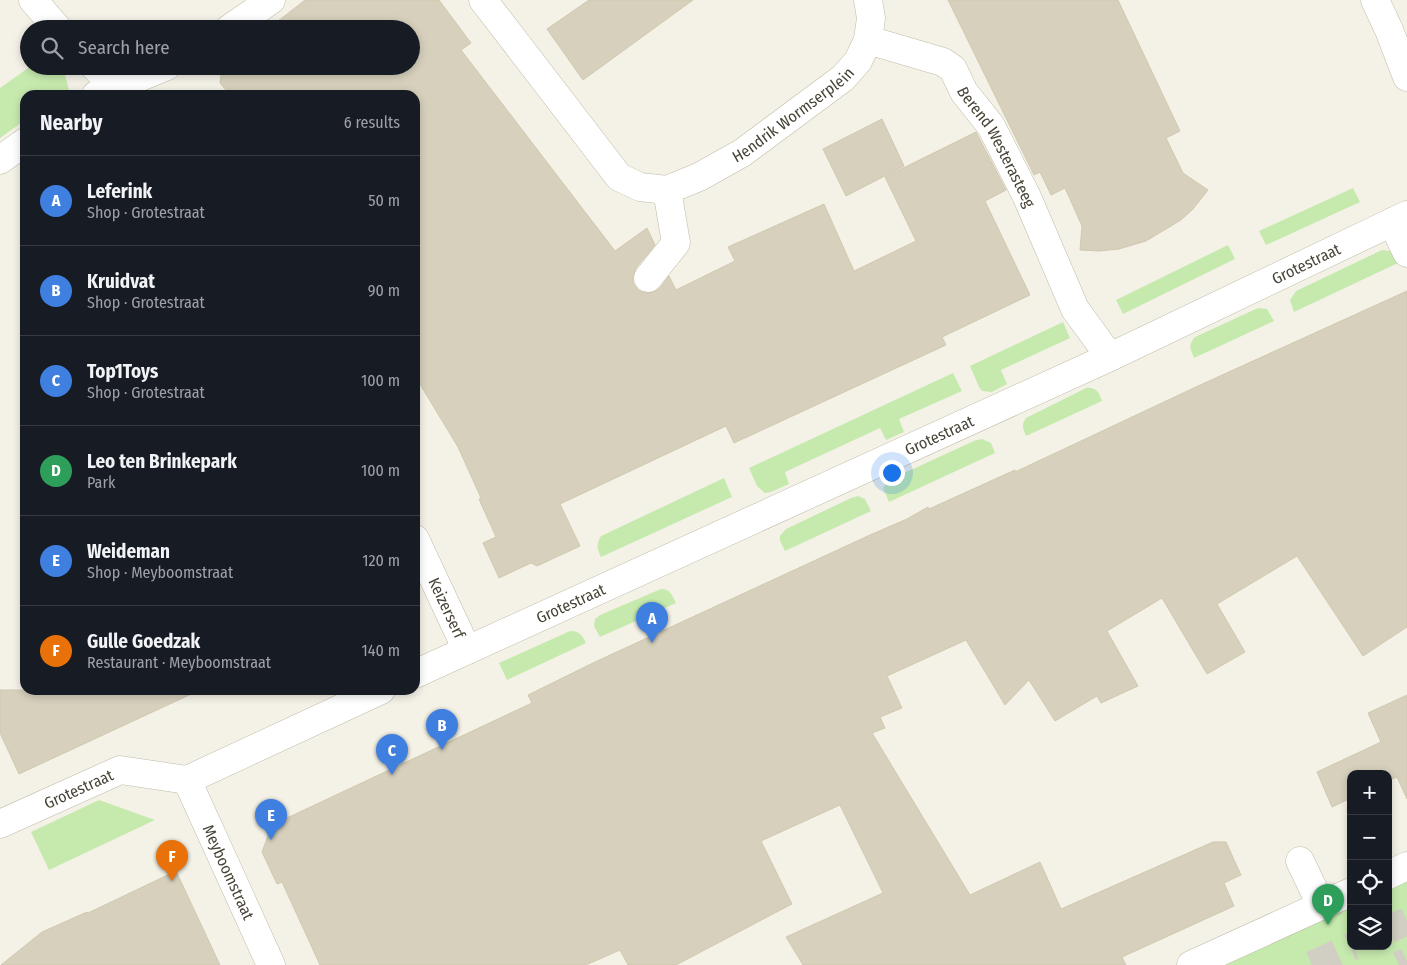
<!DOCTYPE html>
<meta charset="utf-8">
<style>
body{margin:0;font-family:"Fira Sans Condensed",sans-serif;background:#20242c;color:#f1f3f6}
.controls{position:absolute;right:15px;bottom:15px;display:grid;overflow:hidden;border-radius:10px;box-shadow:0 2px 8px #0003}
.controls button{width:45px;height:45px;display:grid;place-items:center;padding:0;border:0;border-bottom:1px solid #363941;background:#171b24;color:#f1f3f6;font:25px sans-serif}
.you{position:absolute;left:891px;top:472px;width:18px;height:18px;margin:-12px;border:4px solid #fff;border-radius:50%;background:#1a73e8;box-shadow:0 0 0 8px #1a73e833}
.badge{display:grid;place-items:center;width:32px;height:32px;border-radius:50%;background:#ff5a13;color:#fff;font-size:16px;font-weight:700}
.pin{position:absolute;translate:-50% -41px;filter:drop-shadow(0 1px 2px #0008)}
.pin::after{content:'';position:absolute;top:26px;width:18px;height:15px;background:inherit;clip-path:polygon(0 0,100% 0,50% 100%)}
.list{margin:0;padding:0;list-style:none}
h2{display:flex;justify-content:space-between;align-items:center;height:65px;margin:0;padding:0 20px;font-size:21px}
h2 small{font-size:16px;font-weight:400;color:#9ea1a6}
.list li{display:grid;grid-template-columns:32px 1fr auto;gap:15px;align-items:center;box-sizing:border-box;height:90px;padding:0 20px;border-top:1px solid #363941}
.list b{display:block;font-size:19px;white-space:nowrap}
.list p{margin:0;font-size:16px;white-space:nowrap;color:#9ea1a6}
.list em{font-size:16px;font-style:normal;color:#9ea1a6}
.icon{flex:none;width:28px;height:28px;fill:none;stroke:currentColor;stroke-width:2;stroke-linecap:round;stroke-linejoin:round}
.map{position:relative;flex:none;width:1407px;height:965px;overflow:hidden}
.search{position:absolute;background:#171b24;box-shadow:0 2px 8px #0003;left:20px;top:20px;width:400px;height:55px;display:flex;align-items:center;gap:12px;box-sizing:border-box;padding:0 18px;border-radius:28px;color:#9ea1a6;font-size:19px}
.panel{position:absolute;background:#171b24;box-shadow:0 2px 8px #0003;left:20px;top:90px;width:400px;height:605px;border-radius:15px}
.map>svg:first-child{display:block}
.green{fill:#c6eaae}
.building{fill:#d6d0bc;stroke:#d1c9af}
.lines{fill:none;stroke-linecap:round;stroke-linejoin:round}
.major-tunnel{stroke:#d1cfc4;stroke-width:28;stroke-dasharray:28 14;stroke-linecap:butt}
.minor-casing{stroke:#c0bba9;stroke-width:29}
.minor{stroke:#fff;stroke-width:28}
.labels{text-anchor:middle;stroke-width:4;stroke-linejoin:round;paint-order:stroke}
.street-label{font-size:16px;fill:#474336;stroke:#fff}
</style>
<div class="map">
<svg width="1407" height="965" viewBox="0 0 1407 965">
<rect width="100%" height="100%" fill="#f4f2e7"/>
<g class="green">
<path d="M31,66l32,1 6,23 -8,5h-36v25l-25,18v-50z"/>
<path d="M1353,188l7,14 -94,43 -7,-14z"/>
<path d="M1228,245l7,14 -112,55 -7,-14z"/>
<path d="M1382,250l9,1 7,12 -104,49 -4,-12 6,-9z"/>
<path d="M1258,308l9,1 7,12 -80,37c-4,-9 -6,-14 1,-21z"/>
<path d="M1063,322l7,16 -69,32 6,14 -15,8 -10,-1 -3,-4 -9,-21z"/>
<path d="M953,373l9,18 -63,28 5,13 -18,8 -6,-12 -95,44 4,12 -18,8 -6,1 -8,-7 -8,-18z"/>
<path d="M1086,388c10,-1 13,4 16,13l-76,35c-3,-8 -5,-11 0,-18z"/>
<path d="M982,439l9,4 4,10 -106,49 -6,-14 6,-8 87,-40z"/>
<path d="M724,478l8,19 -131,60c-4,-8 -5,-13 0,-21z"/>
<path d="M858,496l7,3 6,12 -86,40 -5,-10v-5l6,-7 65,-31z"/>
<path d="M661,589c9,0 11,6 15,14l-76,34 -6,-11 1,-7 5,-4z"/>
<path d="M570,631c10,0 12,4 16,12l-79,37 -8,-17z"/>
<path d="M99,800l56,20 -106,50 -18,-38z"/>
<path d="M1407,879v86h-188l132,-61v42h37v-59z"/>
</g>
<g class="building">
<path d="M305,0h134l32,43 -10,7 154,201 32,-23 8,17 -19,23 -3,8v7l5,7 7,3 9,-1 6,-4 9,-12 7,14 59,-29 -7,-14 96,-43 30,67 62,-30 -31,-64 91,-45 30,58 -21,11 45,94 -88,42 4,8 -212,98 -8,-17 -166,78 20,42 -43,20 -6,-3 -32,15 -16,-35 13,-6 -17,-38 2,-1 -23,-51 -43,-71v-281h-185l-10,-12 2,-17h189v-37h-143z"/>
<path d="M589,0h104l-110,80 -36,-51z"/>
<path d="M948,0h170l62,131 -14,7 17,35 25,17 -15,19 -12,11 -35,21 -27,8 -20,2 -19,-1 2,-24 -17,-38 -14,7 -11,-23 -6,3z"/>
<path d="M882,119l22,47 -58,30 -23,-47z"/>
<path d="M1407,291v336l-44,29 -66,-100 -80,48 28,48 -38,22 -45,-76 -55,33 31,55 -37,17 -4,-7 -42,25 -26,-41 -24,25 -39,-65 -79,36 15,32 -22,9 5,11 -13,5 98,162 70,-33 21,47 152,-67h13l15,33 -17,8 10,23 -112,51 4,8h-323l-17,-28 97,-44 -43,-88 -79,36 31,63 -116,61h-48l-8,-15 -34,15h-266l-38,-83 -5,2 -15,-32 10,-27 260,-122 -4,-8 67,-33 275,-127 37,-16 21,-12 1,2 86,-39v2l183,-86z"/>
<path d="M0,690h200l-181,84 -19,-41z"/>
<path d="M1407,695v104l-10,-22 -9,4v-7h-37v24l-19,9 -15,-35 64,-30 -13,-29z"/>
<path d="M176,871l44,94h-219l41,-33 45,-20 1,1z"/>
</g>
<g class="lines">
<g class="major-tunnel">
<path d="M1388,930l19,-9"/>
<path d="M1312,965l41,-19"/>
<path d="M1399,965l8,-4"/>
</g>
<defs>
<g id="minor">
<path d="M33,0l25,29"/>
<path id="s1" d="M483,0l136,177 21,10 27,3 32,-13 43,-24 101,-75 15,-17 10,-21 3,-22 -3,-18"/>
<path d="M1375,0l14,30 18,47"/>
<path d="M229,29l42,-29"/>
<path id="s2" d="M868,40l75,22 10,7 11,23 27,34 36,71 48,112 35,48"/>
<path d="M94,66l28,29"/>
<path d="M96,95l71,-29"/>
<path d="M0,160l25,-18"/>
<path d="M1392,222l15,31"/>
<path d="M648,278l28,-35 -9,-53"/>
<path id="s3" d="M415,539l52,111"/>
<path id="s4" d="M415,674l695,-317 297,-142"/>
<path id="s5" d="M187,780l84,185"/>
<path id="s6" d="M0,824l120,-54 67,10 194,-90"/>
<path d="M1300,861l21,44"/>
<path d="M1388,875l19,-9"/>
<path d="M1191,965l160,-73"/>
</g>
</defs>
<use href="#minor" class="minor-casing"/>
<use href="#minor" class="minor"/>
</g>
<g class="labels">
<g class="street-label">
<text dy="6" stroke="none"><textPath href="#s1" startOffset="421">Hendrik Wormserplein</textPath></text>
<text dy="6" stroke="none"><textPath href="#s2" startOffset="180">Berend Westerasteeg</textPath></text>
<text dy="6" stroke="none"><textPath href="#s4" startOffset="981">Grotestraat</textPath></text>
<text dy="6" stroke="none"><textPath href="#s4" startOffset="576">Grotestraat</textPath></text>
<text dy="6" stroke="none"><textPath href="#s4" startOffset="171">Grotestraat</textPath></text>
<text dy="6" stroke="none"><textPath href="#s3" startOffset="76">Keizerserf</textPath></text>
<text dy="6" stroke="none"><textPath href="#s6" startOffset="86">Grotestraat</textPath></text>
<text dy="6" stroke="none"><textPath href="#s5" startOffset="101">Meyboomstraat</textPath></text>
</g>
</g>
</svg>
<div class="controls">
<button>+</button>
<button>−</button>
<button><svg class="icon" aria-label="locate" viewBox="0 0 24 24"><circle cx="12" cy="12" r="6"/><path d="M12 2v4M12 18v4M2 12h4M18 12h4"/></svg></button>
<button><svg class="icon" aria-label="layers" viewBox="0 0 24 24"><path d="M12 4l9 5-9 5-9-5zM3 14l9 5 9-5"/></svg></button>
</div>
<div class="you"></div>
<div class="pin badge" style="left:652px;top:643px;background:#3f7fe0">A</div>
<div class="pin badge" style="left:442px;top:750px;background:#3f7fe0">B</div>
<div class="pin badge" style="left:392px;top:775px;background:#3f7fe0">C</div>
<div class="pin badge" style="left:1328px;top:925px;background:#2e9e5b">D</div>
<div class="pin badge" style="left:271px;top:840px;background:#3f7fe0">E</div>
<div class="pin badge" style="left:172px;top:881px;background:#e8710a">F</div>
<div class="search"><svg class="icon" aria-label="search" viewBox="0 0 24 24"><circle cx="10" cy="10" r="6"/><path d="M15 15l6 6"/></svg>Search here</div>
<section class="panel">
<h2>Nearby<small>6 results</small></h2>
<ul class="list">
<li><span class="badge" style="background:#3f7fe0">A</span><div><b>Leferink</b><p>Shop · Grotestraat</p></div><em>50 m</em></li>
<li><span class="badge" style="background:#3f7fe0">B</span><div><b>Kruidvat</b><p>Shop · Grotestraat</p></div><em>90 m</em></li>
<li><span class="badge" style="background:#3f7fe0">C</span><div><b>Top1Toys</b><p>Shop · Grotestraat</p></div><em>100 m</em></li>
<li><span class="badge" style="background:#2e9e5b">D</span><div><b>Leo ten Brinkepark</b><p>Park</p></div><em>100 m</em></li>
<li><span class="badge" style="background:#3f7fe0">E</span><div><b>Weideman</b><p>Shop · Meyboomstraat</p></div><em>120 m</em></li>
<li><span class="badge" style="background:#e8710a">F</span><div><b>Gulle Goedzak</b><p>Restaurant · Meyboomstraat</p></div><em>140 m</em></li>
</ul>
</section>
</div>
